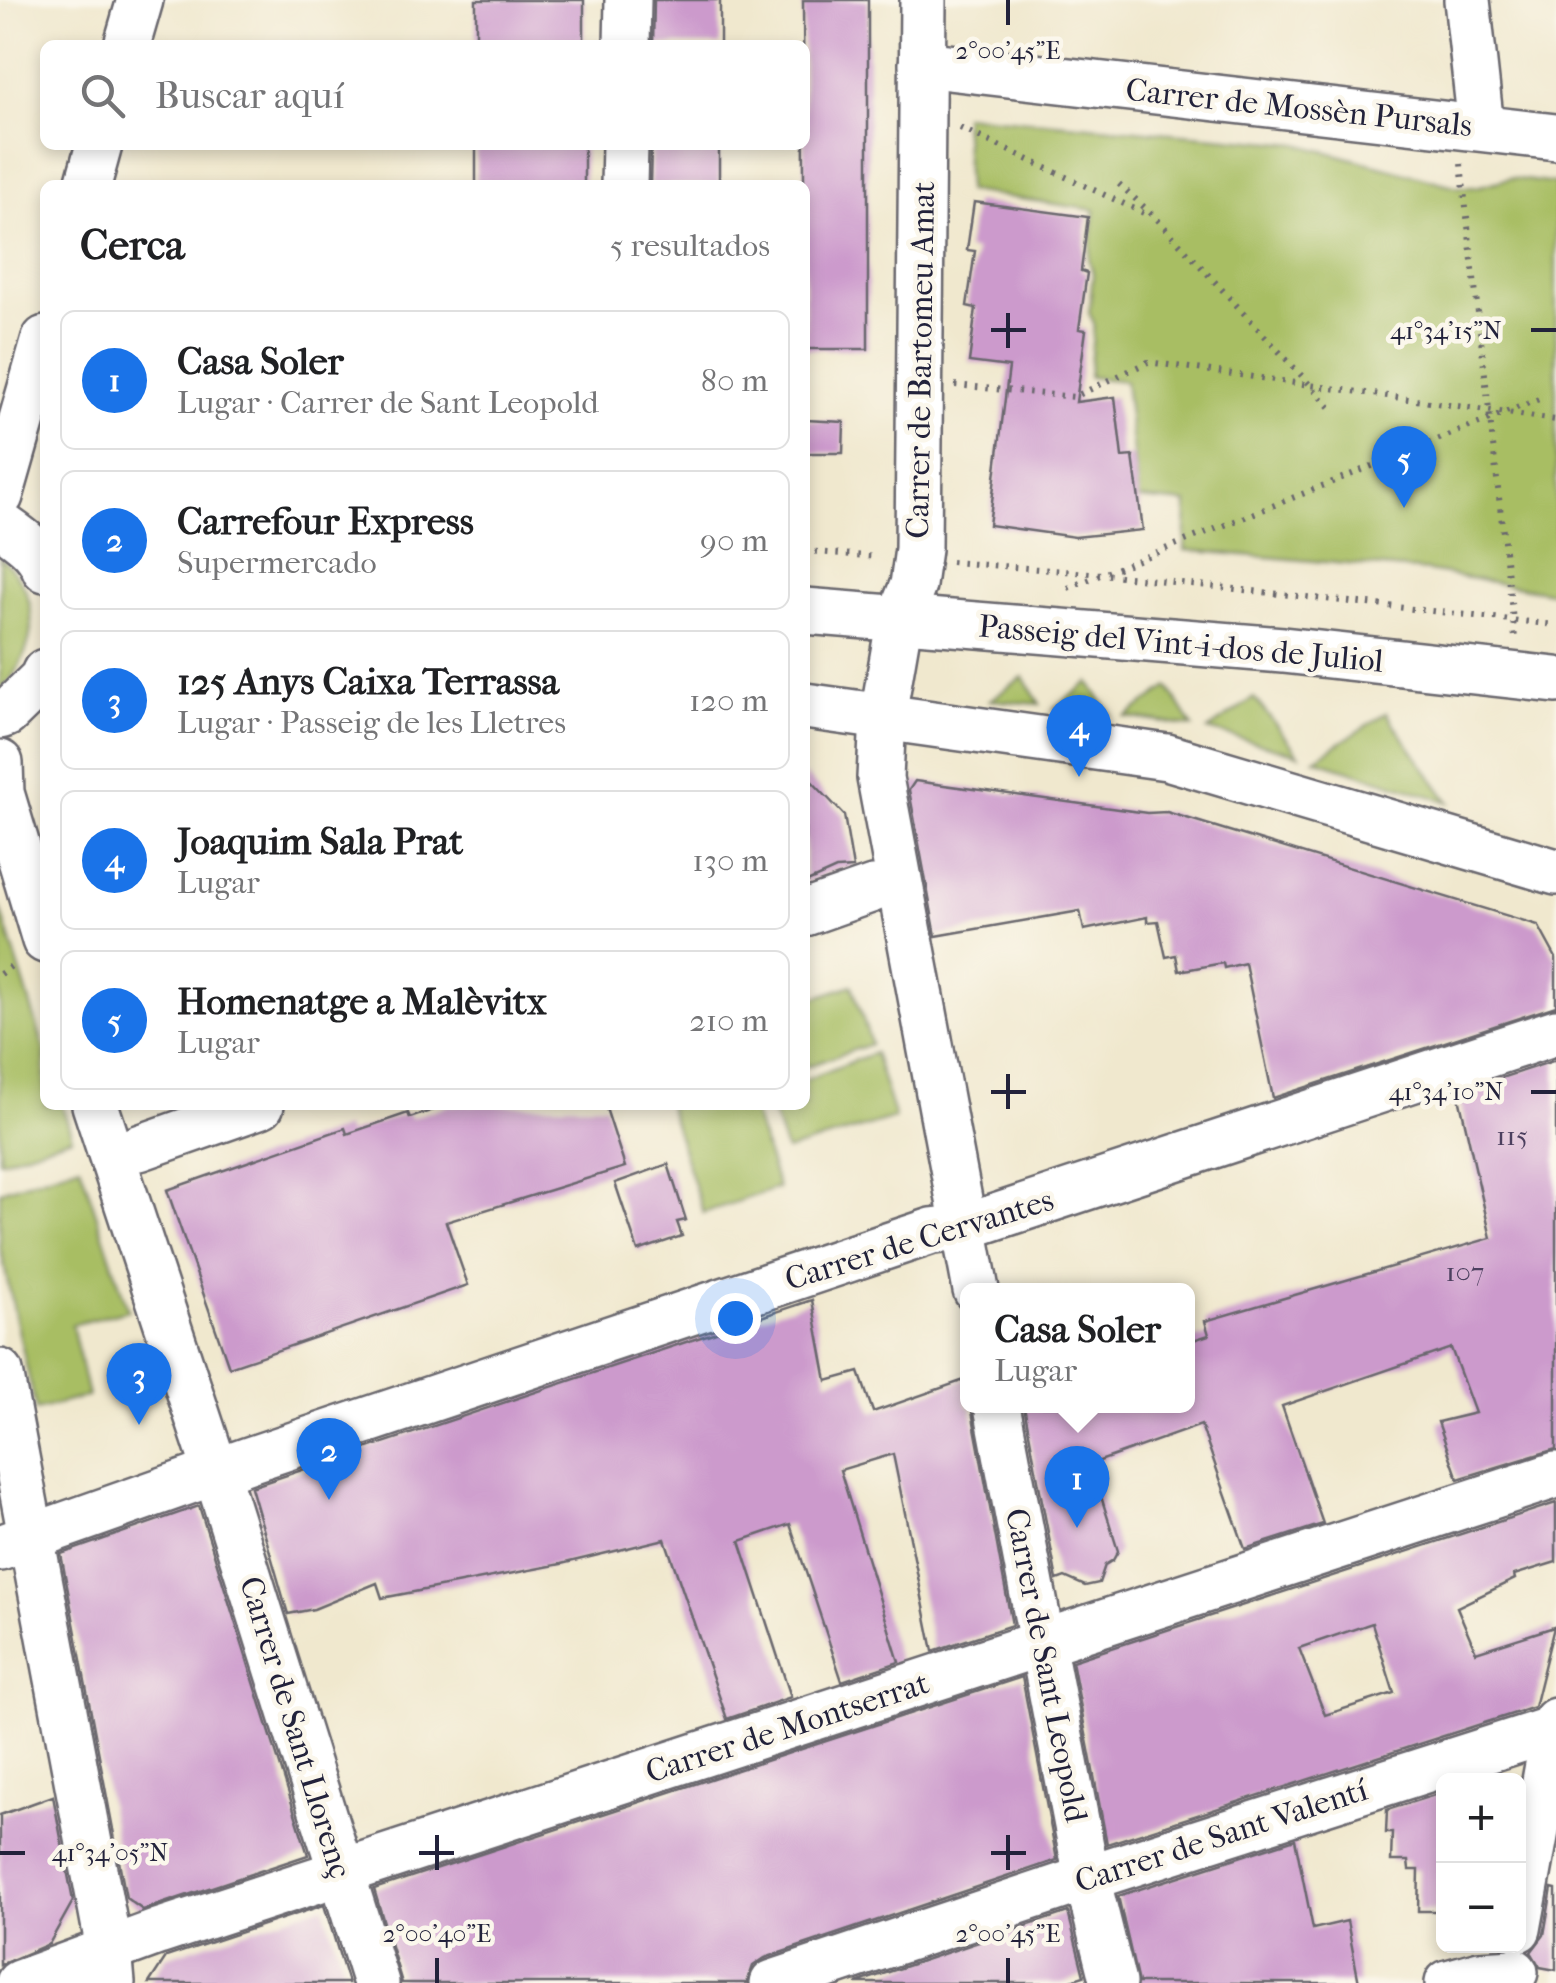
<!DOCTYPE html>
<html lang="es">
<meta charset="utf-8">
<style>
body{margin:0;font-family:"IM FELL French Canon",serif;background:#f2f2f2;color:#202124}
.controls{position:absolute;right:30px;bottom:30px;display:grid;overflow:hidden;border-radius:15px;box-shadow:0 5px 15px #0003}
.controls button{width:90px;height:90px;display:grid;place-items:center;padding:0;border:0;border-bottom:2px solid #e0e0e0;background:#fff;color:#202124;font:50px sans-serif}
.you{position:absolute;left:735px;top:1318px;width:35px;height:35px;margin:-25px;border:8px solid #fff;border-radius:50%;background:#1a73e8;box-shadow:0 0 0 15px #1a73e833}
.badge{display:grid;place-items:center;width:65px;height:65px;border-radius:50%;background:#1a73e8;color:#fff;font-size:32px;font-weight:700}
.pin{position:absolute;translate:-50% -82px;filter:drop-shadow(0 2px 5px #0008)}
.pin::after{content:'';position:absolute;top:52px;width:35px;height:30px;background:inherit;clip-path:polygon(0 0,100% 0,50% 100%)}
.popup{position:absolute;left:960px;top:1283px;width:235px;height:130px;box-sizing:border-box;display:grid;place-content:center;border-radius:15px;background:#fff;filter:drop-shadow(0 2px 8px #0005);font-size:32px;white-space:nowrap;color:#757577}
.popup b{font-size:38px;color:#202124}
.popup::after{content:'';position:absolute;left:50%;top:100%;margin-left:-20px;border:20px solid transparent;border-top-color:#fff}
.list{margin:0;padding:0;list-style:none}
h2{display:flex;justify-content:space-between;align-items:center;height:130px;margin:0;padding:0 40px;font-size:42px}
h2 small{font-size:32px;font-weight:400;color:#757577}
.list li{display:grid;grid-template-columns:65px 1fr auto;gap:30px;align-items:center;box-sizing:border-box;height:140px;margin:0 20px 20px;padding:0 20px;border:2px solid #e0e0e0;border-radius:15px}
.list b{display:block;font-size:38px;white-space:nowrap}
.list p{margin:0;font-size:32px;white-space:nowrap;color:#757577}
.list em{font-size:32px;font-style:normal;color:#757577}
.icon{flex:none;width:55px;height:55px;fill:none;stroke:currentColor;stroke-width:2;stroke-linecap:round;stroke-linejoin:round}
.map{position:relative;flex:none;width:1556px;height:1983px;overflow:hidden}
.search{position:absolute;background:#fff;box-shadow:0 5px 15px #0003;left:40px;top:40px;width:770px;height:110px;display:flex;align-items:center;gap:25px;box-sizing:border-box;padding:0 35px;border-radius:15px;color:#757577;font-size:38px}
.panel{position:absolute;background:#fff;box-shadow:0 5px 15px #0003;left:40px;top:180px;width:770px;height:930px;border-radius:15px}
.map>svg:first-child{display:block}
.green{fill:#a8be63;stroke:#65704f;stroke-width:2.5}
.building{fill:#cc9acc;fill-rule:evenodd}
.lines{fill:none;stroke-linecap:round;stroke-linejoin:round}
.minor-casing{stroke:#6a676e;stroke-width:50}
.path{stroke:#6a676e;stroke-width:6;stroke-dasharray:2.5 8;stroke-linecap:butt}
.minor{stroke:#fff;stroke-width:45}
.ticks{fill:none;stroke:#22223b;stroke-width:4}
.labels{text-anchor:middle;stroke-width:9;stroke-linejoin:round;paint-order:stroke}
.number-label{font-size:28px;fill:#4c405f}
.street-label{font-size:32px;fill:#22223b;stroke:#fbf7ec}
.ticks-label{font-size:25px;text-anchor:middle;fill:#22223b;stroke:#fbf7ec;stroke-width:9;stroke-linejoin:round;paint-order:stroke}
</style>
<div class="map">
<svg width="1556" height="1983" viewBox="0 0 1556 1983">
<rect width="100%" height="100%" fill="#fbf7ec"/>
<filter id="ink" filterUnits="userSpaceOnUse"><feTurbulence type="fractalNoise" baseFrequency=".01" numOctaves="2"/><feDisplacementMap in="SourceGraphic" scale="20" xChannelSelector="R" yChannelSelector="G"/><feConvolveMatrix kernelMatrix="1 2 1 2 8 2 1 2 1" color-interpolation-filters="sRGB"/></filter>
<filter id="wash" filterUnits="userSpaceOnUse"><feTurbulence type="fractalNoise" baseFrequency=".0048" numOctaves="4" result="noise"/><feDisplacementMap in="SourceGraphic" scale="40" xChannelSelector="R" yChannelSelector="G"/><feGaussianBlur stdDeviation="2.25" result="paint"/><feColorMatrix in="noise" values="0 0 0 0 0 0 0 0 0 0 0 0 0 0 0 0 0 1.4 0 .05"/><feComposite in="paint" operator="in"/></filter>
<g filter="url(#wash)">
<rect width="100%" height="100%" fill="#f0e8ce"/>
<g class="green">
<path d="M963,115l335,29 160,43h18l34,-9 46,6v409l-128,-22 -243,-21 2,-47 -49,-4 -13,-118 -36,-4 5,-54 -5,-10 4,-39 -4,-15 6,-49 -128,-19z"/>
<path d="M0,557c46,40 38,93 0,135z"/>
<path d="M1023,677l17,27 -50,-4z"/>
<path d="M1089,682l21,32 -55,-6z"/>
<path d="M1168,687l25,40 -67,-10z"/>
<path d="M1254,698l45,56 -91,-24z"/>
<path d="M1386,713l63,89 -134,-43z"/>
<path d="M0,906l45,145v54h17l10,32 -72,24z"/>
<path d="M852,985l19,59 -66,23v-66z"/>
<path d="M874,1053l21,65 -109,33 -16,-46h35v-25z"/>
<path d="M668,1105h83l27,83 -75,25z"/>
<path d="M80,1165l48,145 -56,15 16,71 -52,14 -36,-163v-56z"/>
</g>
<g id="blocks">
<g class="building">
<rect x="476" y="0" width="108" height="45"/>
<path d="M654,0h66v45h-67z"/>
<path d="M803,0h65v349h-63z"/>
<rect x="476" y="145" width="108" height="40"/>
<path d="M651,145h68v40h-69z"/>
<path d="M974,202l114,15 -7,54 6,2 -8,56 7,1 -10,72 39,-5 7,60 11,-1 10,74 -68,7 -86,-12 20,-158 -40,-5 7,-54 -9,-2 8,-55 -8,-1z"/>
<path d="M805,420l39,2 -1,31h-38z"/>
<path d="M805,774l39,41 9,53 -17,1 -31,14z"/>
<path d="M915,781l232,32 20,-1 371,113 18,33v48l-283,92 -28,-135 -21,5 -1,-5 -44,8 -3,-16 -10,2 -8,-36 -11,1v-5l-63,13 -4,-19 -144,25 -27,-146z"/>
<path d="M1556,1060v389l-98,30 -20,-57 37,-9 -24,-65 -169,58 41,118 -78,25 -44,-124 -110,39 27,87 -5,9 -8,5 -6,18 -14,3 -20,-9 -8,3 -33,-174h163v-64l22,-7 -4,-14 286,-83 -33,-146z"/>
<path d="M448,1105h157l20,62 -179,55 22,63 -239,82 -62,-177 178,-62 2,6 61,-21 2,5z"/>
<path d="M668,1164l18,56 -9,2 5,14 -44,15 -23,-68z"/>
<path d="M812,1300l15,81 32,-9 14,40 94,-33v27h4l41,219 -79,26 -40,-197 -53,16 59,192 -57,19 -52,-157 -50,17 51,156 -64,22 -62,-180 -104,25 -179,34 -5,-15 -63,26 -26,5 -37,-127z"/>
<path d="M1556,1503v59l-42,13 1,4 -58,28 19,45 78,-25 -20,80 -427,137 -35,-183zM1372,1623l22,70 -69,22 -26,-67z"/>
<path d="M199,1506l109,349 -165,55 -17,-12 -65,-344z"/>
<path d="M1022,1677l35,183 -292,98 -12,8 -6,17h-345l-28,-94z"/>
<path d="M1444,1792v119h-26l1,-41h-10l-1,-9h-17l1,-28h-6l1,-23z"/>
<path d="M53,1796l20,105 -24,43 -49,21v-150z"/>
<path d="M1295,1839l18,90 34,-8 12,62h-221l-20,-87z"/>
<path d="M1552,1888l4,1v81l-16,-3 -9,-15 13,-17z"/>
<path d="M324,1905l24,78h-199l17,-26z"/>
<path d="M1068,1912l16,64 -22,7h-206z"/>
</g>
</g>
</g>
<g filter="url(#ink)">
<use href="#blocks" fill-opacity="0" stroke="#6a676e" stroke-width="2.5"/>
<g class="lines">
<defs>
<g id="minor">
<path d="M923,0l-5,549 -5,36 -13,32 -17,98 -3,63 96,512"/>
<path d="M1467,0l14,127"/>
<path d="M127,45l13,-45"/>
<path d="M627,45l1,-45"/>
<path d="M922,64l634,73"/>
<path d="M88,185l11,-40"/>
<path d="M624,185l1,-40"/>
<path d="M0,496l45,-157"/>
<path d="M0,524c17,12 38,25 45,45"/>
<path d="M805,611l478,39 273,30"/>
<path d="M805,706l362,51 389,115"/>
<path d="M0,716l6,-2 36,-35 3,-7"/>
<path d="M0,763l1,30 44,147"/>
<path d="M805,913l68,-24"/>
<path d="M95,1105l121,367 160,511"/>
<path d="M139,1148l122,-43"/>
<path d="M0,1372l109,577 3,34"/>
<path d="M997,1406l90,472 26,105"/>
<path d="M0,1548l249,-88 683,-229 30,-3 594,-196"/>
<path d="M1518,1929l38,-208"/>
<path d="M19,1983l139,-51 1398,-457"/>
<path d="M773,1983l314,-105 469,-150"/>
<path d="M1448,1983l32,-9 35,-2"/>
</g>
</defs>
<use href="#minor" class="minor-casing"/>
<g class="path">
<path d="M960,128l188,87"/>
<path d="M1461,164l54,474"/>
<path d="M1119,184l37,34 179,194"/>
<path d="M955,385l119,12 74,-35 408,58"/>
<path d="M805,551l73,6"/>
<path d="M951,562l151,12 454,51"/>
<path d="M1068,588l476,-191"/>
<path d="M0,974l17,-12"/>
</g>
<use href="#minor" class="minor"/>
</g>
</g>
<path class="ticks" d="M1008,0v25M1008,313v35M991,330h35M1531,330h25M1008,1074v35M991,1092h35M1531,1092h25M437,1835v35M1008,1835v35M0,1853h25M419,1853h35M991,1853h35M437,1958v25M1008,1958v25"/>
<g class="labels">
<g class="number-label">
<text x="1512" y="1145">115</text>
<text x="1465" y="1281">107</text>
</g>
<g class="street-label">
<text transform="translate(1299 107) rotate(6)" y="11">Carrer de Mossèn Pursals</text>
<text transform="translate(920 360) rotate(-89)" y="11">Carrer de Bartomeu Amat</text>
<text transform="translate(1181 643) rotate(5)" y="11">Passeig del Vint-i-dos de Juliol</text>
<text transform="translate(919 1239) rotate(-17)" y="11">Carrer de Cervantes</text>
<text transform="translate(1047 1665) rotate(79)" y="11">Carrer de Sant Leopold</text>
<text transform="translate(296 1727) rotate(73)" y="11">Carrer de Sant Llorenç</text>
<text transform="translate(787 1727) rotate(-18)" y="11">Carrer de Montserrat</text>
<text transform="translate(1221 1835) rotate(-18)" y="11">Carrer de Sant Valentí</text>
</g>
</g>
<g class="ticks-label">
<text x="1008" y="59">2°00'45"E</text>
<text x="1446" y="339">41°34'15"N</text>
<text x="1446" y="1100">41°34'10"N</text>
<text x="110" y="1861">41°34'05"N</text>
<text x="437" y="1942">2°00'40"E</text>
<text x="1008" y="1942">2°00'45"E</text>
</g>
</svg>
<div class="controls">
<button>+</button>
<button>−</button>
</div>
<div class="you"></div>
<div class="pin badge" style="left:1077px;top:1528px">1</div>
<div class="popup"><b>Casa Soler</b>Lugar</div>
<div class="pin badge" style="left:329px;top:1500px">2</div>
<div class="pin badge" style="left:139px;top:1425px">3</div>
<div class="pin badge" style="left:1079px;top:777px">4</div>
<div class="pin badge" style="left:1404px;top:508px">5</div>
<div class="search"><svg class="icon" aria-label="search" viewBox="0 0 24 24"><circle cx="10" cy="10" r="6"/><path d="M15 15l6 6"/></svg>Buscar aquí</div>
<section class="panel">
<h2>Cerca<small>5 resultados</small></h2>
<ul class="list">
<li><span class="badge">1</span><div><b>Casa Soler</b><p>Lugar · Carrer de Sant Leopold</p></div><em>80 m</em></li>
<li><span class="badge">2</span><div><b>Carrefour Express</b><p>Supermercado</p></div><em>90 m</em></li>
<li><span class="badge">3</span><div><b>125 Anys Caixa Terrassa</b><p>Lugar · Passeig de les Lletres</p></div><em>120 m</em></li>
<li><span class="badge">4</span><div><b>Joaquim Sala Prat</b><p>Lugar</p></div><em>130 m</em></li>
<li><span class="badge">5</span><div><b>Homenatge a Malèvitx</b><p>Lugar</p></div><em>210 m</em></li>
</ul>
</section>
</div>
